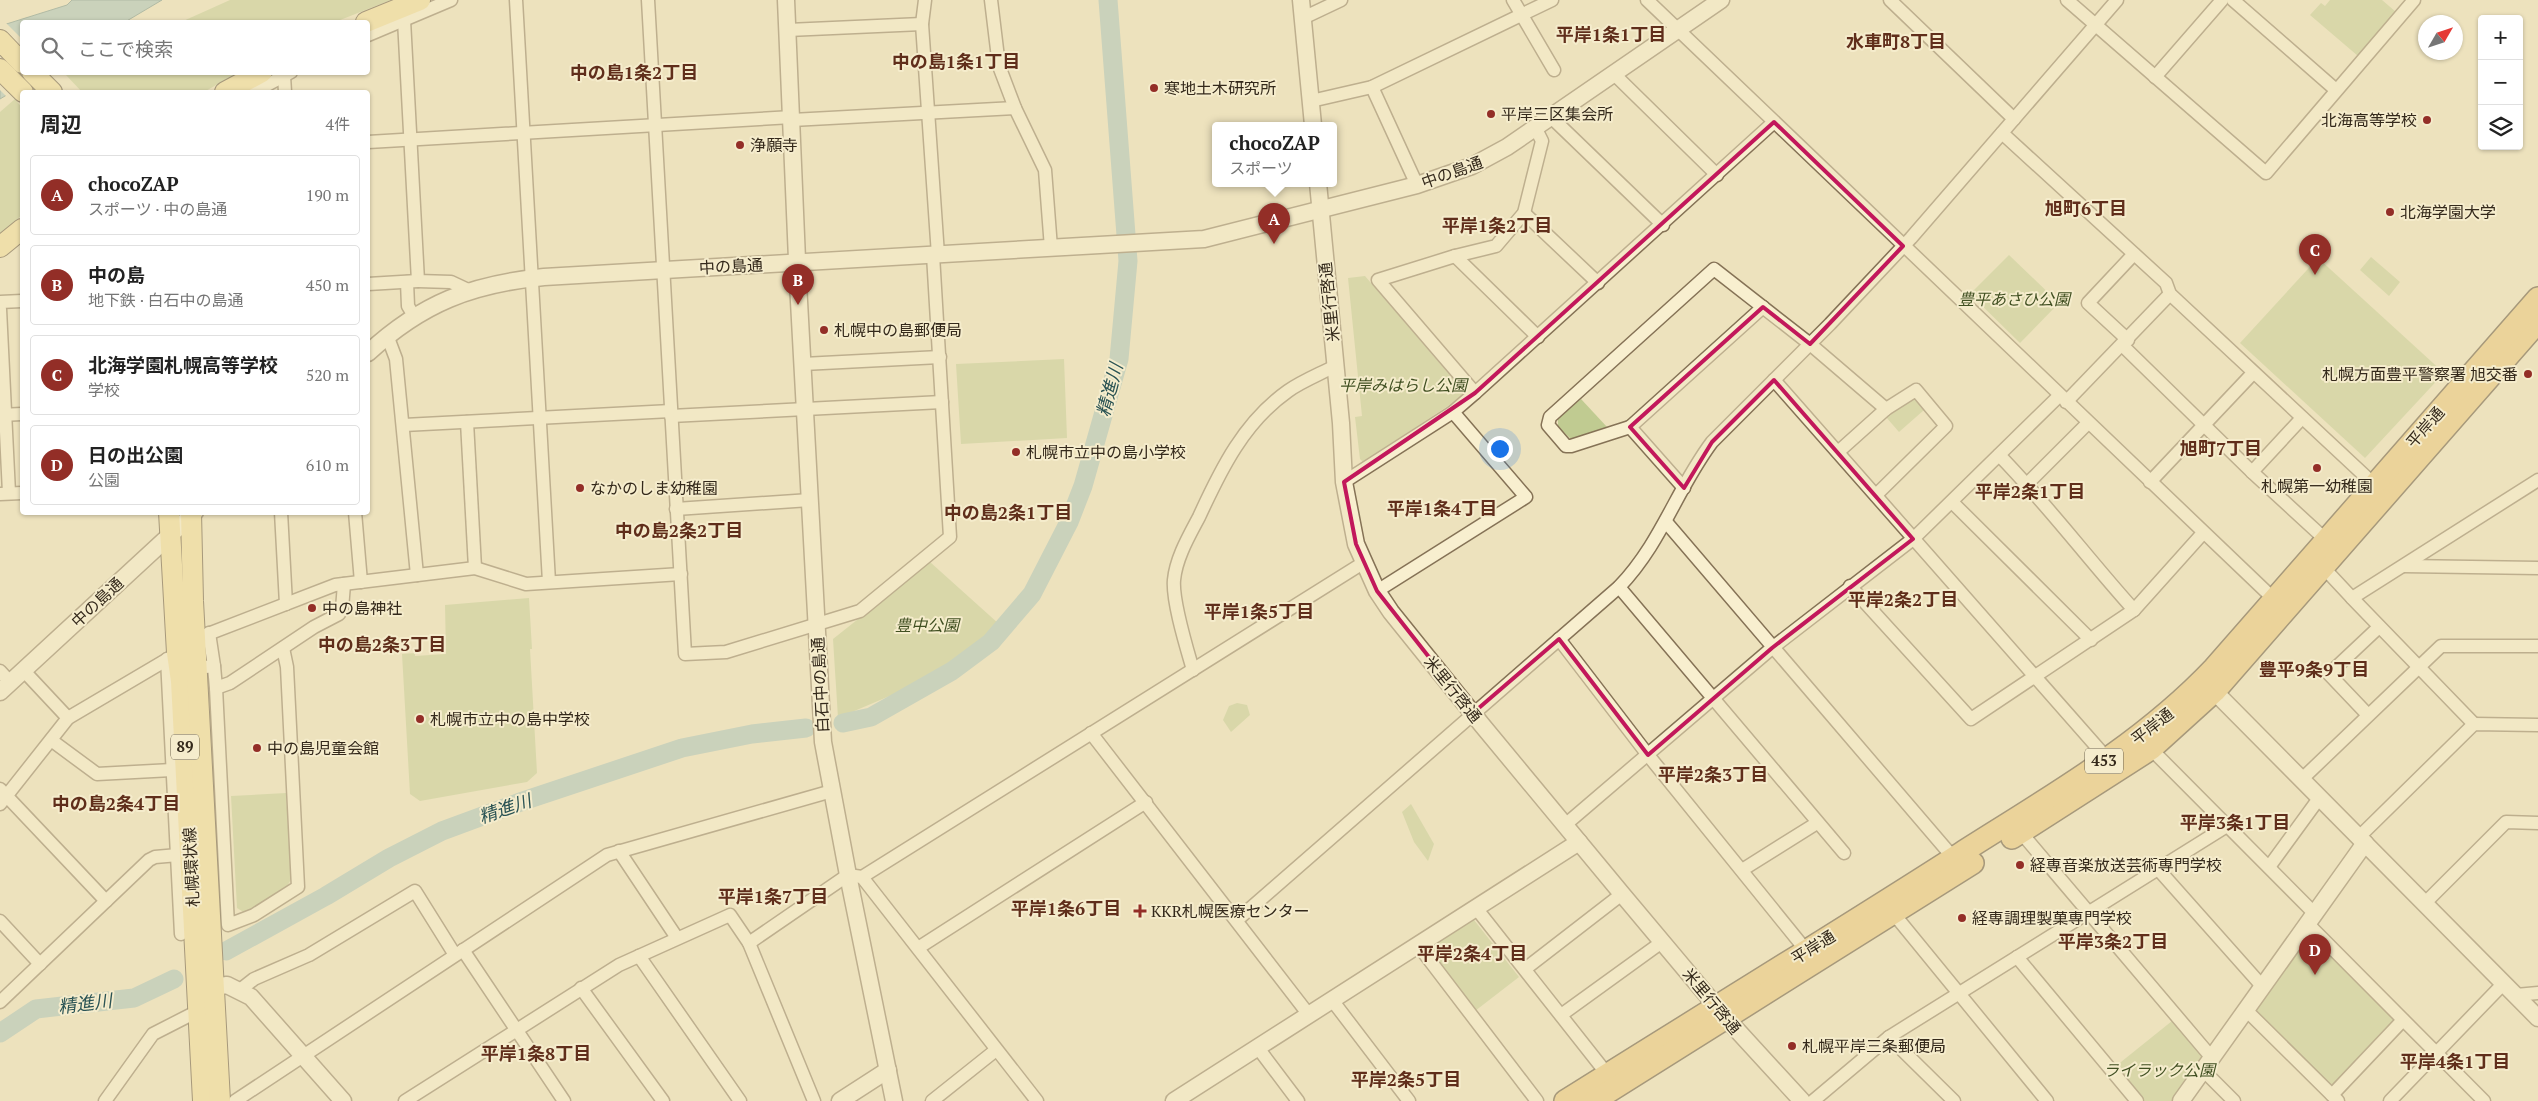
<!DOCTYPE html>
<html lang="ja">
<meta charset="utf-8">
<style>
body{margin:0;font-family:"PT Serif","Noto Sans JP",serif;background:#f6f6f6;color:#222}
.controls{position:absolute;right:15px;top:15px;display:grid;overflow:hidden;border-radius:5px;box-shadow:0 1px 4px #0004}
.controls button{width:45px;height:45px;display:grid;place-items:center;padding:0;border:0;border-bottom:1px solid #e0e0e0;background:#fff;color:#222;font:25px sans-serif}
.compass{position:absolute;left:2418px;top:15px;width:45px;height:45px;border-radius:50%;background:#fff;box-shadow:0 1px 4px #0004;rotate:51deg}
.you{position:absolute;left:1499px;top:448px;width:18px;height:18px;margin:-12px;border:4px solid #fff;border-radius:50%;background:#1a73e8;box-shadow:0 0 0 8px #1a73e833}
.badge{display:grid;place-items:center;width:32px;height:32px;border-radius:50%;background:#932e27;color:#fff;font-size:16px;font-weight:700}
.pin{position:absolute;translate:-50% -41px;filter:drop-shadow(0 1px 2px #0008)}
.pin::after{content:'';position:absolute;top:26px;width:18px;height:15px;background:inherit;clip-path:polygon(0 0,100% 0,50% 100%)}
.popup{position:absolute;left:1212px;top:122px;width:125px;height:65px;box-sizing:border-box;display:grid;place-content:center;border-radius:5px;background:#fff;filter:drop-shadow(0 1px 4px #0005);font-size:16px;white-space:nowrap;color:#767676}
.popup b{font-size:19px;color:#222}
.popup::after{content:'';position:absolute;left:50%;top:100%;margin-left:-10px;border:10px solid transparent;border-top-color:#fff}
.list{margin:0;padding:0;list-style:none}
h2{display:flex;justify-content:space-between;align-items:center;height:65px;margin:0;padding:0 20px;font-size:21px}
h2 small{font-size:16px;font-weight:400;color:#767676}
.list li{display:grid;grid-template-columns:32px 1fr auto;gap:15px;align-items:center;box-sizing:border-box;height:80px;margin:0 10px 10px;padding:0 10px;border:1px solid #e0e0e0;border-radius:5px}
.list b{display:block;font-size:19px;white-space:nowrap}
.list p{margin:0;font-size:16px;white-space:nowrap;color:#767676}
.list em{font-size:16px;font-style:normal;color:#767676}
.icon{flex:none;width:28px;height:28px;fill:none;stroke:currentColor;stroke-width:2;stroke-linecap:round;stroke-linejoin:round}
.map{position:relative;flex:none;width:2538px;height:1101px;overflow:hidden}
.search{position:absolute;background:#fff;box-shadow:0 1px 4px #0004;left:20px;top:20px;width:350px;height:55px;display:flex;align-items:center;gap:12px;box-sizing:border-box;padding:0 18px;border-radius:5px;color:#767676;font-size:19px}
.panel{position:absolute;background:#fff;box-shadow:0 1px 4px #0004;left:20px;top:90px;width:350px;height:425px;border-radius:5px}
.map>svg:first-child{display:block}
.green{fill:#c0cb91}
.water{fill:#a0beb8;stroke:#688b85}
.pier{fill:#ede2bd}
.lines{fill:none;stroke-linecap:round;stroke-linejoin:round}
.river{stroke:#a0beb8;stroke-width:19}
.minor-casing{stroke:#857256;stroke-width:15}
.tertiary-casing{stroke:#857256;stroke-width:19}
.primary-casing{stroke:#52402b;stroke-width:22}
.trunk-casing{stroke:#52402b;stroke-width:24}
.minor{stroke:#f8efcf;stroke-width:12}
.tertiary{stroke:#f8efcf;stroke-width:16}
.primary{stroke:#f2db93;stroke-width:20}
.trunk{stroke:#e8c26f;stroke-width:21}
.marked{fill:none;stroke:#c2185b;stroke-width:4;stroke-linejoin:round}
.poi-dot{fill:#932e27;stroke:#f5eccc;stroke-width:2}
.labels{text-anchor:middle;stroke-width:4;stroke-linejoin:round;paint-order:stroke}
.shield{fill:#f5eccc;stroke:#6e6450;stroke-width:1}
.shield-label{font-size:15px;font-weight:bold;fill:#34291b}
.poi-label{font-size:16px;fill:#34291b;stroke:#f5eccc;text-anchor:start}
.street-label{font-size:16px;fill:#34291b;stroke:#f5eccc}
.park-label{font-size:16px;font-style:italic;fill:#415022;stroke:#f5eccc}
.neighbourhood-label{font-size:18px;font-weight:bold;fill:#602e1b;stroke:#f5eccc}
.water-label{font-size:18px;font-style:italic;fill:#2a5354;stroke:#f5eccc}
</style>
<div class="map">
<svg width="2538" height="1101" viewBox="0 0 2538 1101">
<rect width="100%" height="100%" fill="#ede2bd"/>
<g class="green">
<path d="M230,0h161l-56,22h-154z"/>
<path d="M2330,0h52l14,12 -38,44 -48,-41 11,-12 4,3z"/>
<path d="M73,72h164v1l-33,19h-122l-16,-17z"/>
<path d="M15,99l7,9v107l-22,19v-122z"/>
<path d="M2009,255l50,48 -39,40 -50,-49z"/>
<path d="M2371,257l29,25 -11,14 -29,-26z"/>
<path d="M2318,258l126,115 -79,85 -125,-115z"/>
<path d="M1365,276l101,118 -103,68 -3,-3 -5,-42 7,-1 -14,-138z"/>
<path d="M1064,359l3,79 -106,6 -5,-80z"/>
<path d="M1581,399l26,28 -36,12 -13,-12v-8z"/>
<path d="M1915,400l9,10 -25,22 -13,-15 23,-16z"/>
<path d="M930,562l69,62 -41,38 -38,21 -82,35 -5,-79z"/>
<path d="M529,598l3,51h-2l7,124 -10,9 -107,19 -10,-7 -8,-140 13,-1v3l31,-2 -1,-49z"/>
<path d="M1237,703l10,2 3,10 -19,17 -8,-12 6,-14z"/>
<path d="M286,793l5,86 -4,8 -42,26 -8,-5 -6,-112z"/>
<path d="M1411,804l23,40 -6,17 -14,-19 -12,-30z"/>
<path d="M1474,920l45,57 -44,34 -45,-58 4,-8 34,-24z"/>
<path d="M2308,937h3l83,83 -1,3 -60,61h-5l-73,-72z"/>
<path d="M2172,1021l29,33 2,6 -30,41h-28l-29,-35z"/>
</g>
<path class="water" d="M72,0h90l-37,22h-103v50l21,1 -43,26v-73l67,-21z"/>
<path class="pier" d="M5,22l17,17v33l22,3 -37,22 -7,-7v-67z"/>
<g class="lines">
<g class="river">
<path d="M843,723l28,-6 81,-46 39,-29 41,-48 37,-72 14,-36 36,-127 9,-98 -20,-261"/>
<path d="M226,951l100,-55 63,-38 53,-27 81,-30 159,-53 70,-14 54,-6"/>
<path d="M0,1033l36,-24 98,-11 40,-19"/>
</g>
<defs>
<g id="minor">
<path d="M516,0l33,582"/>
<path d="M648,0l37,654 41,-2 134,-41 90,-74 -17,-282"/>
<path d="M925,0l-3,24 16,231"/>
<path d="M991,0l8,66 16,42 30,62 6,78"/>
<path d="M1513,0l41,70"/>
<path d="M1647,0l631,603"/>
<path d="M1890,0l124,119"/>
<path d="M2067,0l199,173 148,-173"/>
<path d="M2233,0l103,90"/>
<path d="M1303,18l38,-18"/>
<path d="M404,20l14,261 33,1 17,8"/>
<path d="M788,30l134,-6"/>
<path d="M368,35l83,-35"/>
<path d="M1615,75l102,100"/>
<path d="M284,76l1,16"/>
<path d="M2155,77l67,-77"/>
<path d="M1372,87l45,98"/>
<path d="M254,92l37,-20"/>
<path d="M1311,101l61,-14 180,-87"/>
<path d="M1552,118l111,107"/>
<path d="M792,120l223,-12"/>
<path d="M2002,133l164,150 4,11 209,195"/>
<path d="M368,142l424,-25"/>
<path d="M1524,213l74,70"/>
<path d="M1455,256l83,81"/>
<path d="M407,282l1,24 6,10"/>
<path d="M368,284l50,-3"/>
<path d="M0,302l22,-1"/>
<path d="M0,309l9,184"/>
<path d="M387,335l9,24 21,216"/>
<path d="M2128,340l-40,-37 46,-49"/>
<path d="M2123,346l129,126 74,68"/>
<path d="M803,364l137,-7"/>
<path d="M1774,380l337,383"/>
<path d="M1475,393l-97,-113 77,-24 41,-10 28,-33 18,-72 -6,-12"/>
<path d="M2066,402l104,-108"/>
<path d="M0,415l22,-1"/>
<path d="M671,416l271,-14"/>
<path d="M467,422l8,146"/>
<path d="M404,425l267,-14"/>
<path d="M1630,427l133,-120"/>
<path d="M1838,452l48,-43 30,-19 30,36 -70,69"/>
<path d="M1999,455c48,49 89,104 135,155"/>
<path d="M2252,472l50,-54"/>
<path d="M1344,482l109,-70 22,-19 299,-271"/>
<path d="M2150,482l103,-109"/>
<path d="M2027,484l61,-61"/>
<path d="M1684,488l-54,-61 -59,19h-5l-18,-21 2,-8 164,-148 96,75 76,65"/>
<path d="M0,494l22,-1"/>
<path d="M1952,502l139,138"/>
<path d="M676,509l134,-9"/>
<path d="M281,512l5,92"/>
<path d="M355,512l6,70"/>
<path d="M1666,522l291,340"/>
<path d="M2404,566l134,2"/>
<path d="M2323,567l29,31 186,-118"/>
<path d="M1850,586l121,133 163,-109 69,-77"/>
<path d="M1619,587l225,266"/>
<path d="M1377,591l149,-94 -73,-85"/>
<path d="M2352,598l122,126"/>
<path d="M209,633l5,33"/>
<path d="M195,639l140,-54 140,-17 51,16 155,-10"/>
<path d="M1559,639l89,116 161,199"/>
<path d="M167,659l14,275"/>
<path d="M197,668l17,-2 2,22 14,-5 84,-56 25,-13 3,-5 2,-25"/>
<path d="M1193,670c-6,-21 -21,-69 -19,-90 2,-22 15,-44 25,-63 22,-48 45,-95 89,-126 14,-10 32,-17 47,-25"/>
<path d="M0,671l11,12"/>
<path d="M24,671l44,47"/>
<path d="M216,688l12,237 26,-10 44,-28 -11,-220 -4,-19"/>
<path d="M2368,715l-39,-41 50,-47"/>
<path d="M1091,733l218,282"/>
<path d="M51,740l46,34 75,-4"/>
<path d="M2151,749l164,165"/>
<path d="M2302,779l139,-133h97"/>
<path d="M0,789l106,112"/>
<path d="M0,804l68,-86 105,-62"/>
<path d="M1565,825l207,-177 141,-109 146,-143"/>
<path d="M2018,829l194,229"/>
<path d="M2359,837l115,-113 64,1"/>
<path d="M619,851l58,87"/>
<path d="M2269,867l51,-70"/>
<path d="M2158,869l104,117"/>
<path d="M1742,870l75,-47"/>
<path d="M862,877l175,224"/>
<path d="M2425,903l81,-81 32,1"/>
<path d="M1476,908l135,171"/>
<path d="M1889,908l158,193"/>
<path d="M1237,920l382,-333c43,-45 57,-97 93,-145l118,-118 81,-86 206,-238"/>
<path d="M0,921l40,43"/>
<path d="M2308,924l176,177"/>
<path d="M749,943l99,-68 14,2 501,-314"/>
<path d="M1418,945l119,156"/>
<path d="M918,948l228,-146"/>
<path d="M463,950l101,151"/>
<path d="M639,956l101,145"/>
<path d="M2017,957l120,144"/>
<path d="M1525,969l97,-75"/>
<path d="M581,988l82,113"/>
<path d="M240,990l14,-11 55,-24 106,-64 40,64"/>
<path d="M2516,995l22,-2"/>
<path d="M1332,1000l77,101"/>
<path d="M0,1002l149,-142 6,-3 23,-2"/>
<path d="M2246,1010l92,91"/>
<path d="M1561,1015l101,-73"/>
<path d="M1889,1037l65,64"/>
<path d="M1258,1048l40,53"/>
<path d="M2203,1070l31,31"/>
<path d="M2332,1095l71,-75"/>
<path d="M105,1101l48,-67 45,-23"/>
<path d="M235,1101l372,-246 225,-64"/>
<path d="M405,1101l214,-136 111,-50 19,28 65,158"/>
<path d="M932,1101l64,-51"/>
<path d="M1813,1101l76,-64 338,-211"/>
<path d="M2390,1101l114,-118"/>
</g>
<g id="tertiary">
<path d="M786,0l12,283 25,459 25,133 46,226"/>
<path d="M1301,0l12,125"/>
<path d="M1318,183l23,240 3,59 12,62 21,47 14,21 91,113 140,169 104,124 76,83"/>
<path d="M368,353c54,-50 104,-69 176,-76l660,-38 213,-54 55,-19 35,-19 214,-147"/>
<path d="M2207,684l331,334"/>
<path d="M0,692l195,-180"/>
<path d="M214,987l13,-2 24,12 92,104"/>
<path d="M840,1101l48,-31"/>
<path d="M1174,1101l405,-259"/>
<path d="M2181,1101l184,-258"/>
</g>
<g id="primary">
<path d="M366,22l54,-22"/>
<path d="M0,40l22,23"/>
<path d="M0,69l23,23"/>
<path d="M32,72l20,20"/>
<path d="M225,92l37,-20"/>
<path d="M0,247l22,-18"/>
<path d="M169,512l8,141 4,28 22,420"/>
<path d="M191,512l2,89 27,500"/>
</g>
<g id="trunk">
<path d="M2012,838l139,-89 64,-58 323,-369"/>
<path d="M1565,1101c132,-83 265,-164 396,-248 88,-56 180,-108 253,-185l324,-370"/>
<path d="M1594,1101l379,-238"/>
</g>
</defs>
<use href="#minor" class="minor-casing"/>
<use href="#tertiary" class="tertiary-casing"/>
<use href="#primary" class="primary-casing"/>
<use href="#trunk" class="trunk-casing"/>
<use href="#minor" class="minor"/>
<use href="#tertiary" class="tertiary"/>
<use href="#primary" class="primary"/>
<use href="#trunk" class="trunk"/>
</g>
<path d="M0 0H2538V1101H0ZM1774,122l129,124 -93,98 -47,-37 -133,120 54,61 28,-46 62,-62 139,159 -141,109 -124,107 -89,-116 -86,74 -96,-122 -21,-47 -12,-62 131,-89z" fill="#ede2bd" fill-opacity=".55" fill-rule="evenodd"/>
<path class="marked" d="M1774,122l129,124 -93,98 -47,-37 -133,120 54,61 28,-46 62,-62 139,159 -141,109 -124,107 -89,-116 -86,74 -96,-122 -21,-47 -12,-62 131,-89z"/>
<g class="poi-dot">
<circle cx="1154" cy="88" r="5"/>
<circle cx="1491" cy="114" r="5"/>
<circle cx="2427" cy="120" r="5"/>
<circle cx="740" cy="145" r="5"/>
<circle cx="2390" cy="212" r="5"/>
<circle cx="824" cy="330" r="5"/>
<circle cx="2528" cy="374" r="5"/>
<circle cx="1016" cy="452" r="5"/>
<circle cx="2317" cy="468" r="5"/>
<circle cx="580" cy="488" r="5"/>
<circle cx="312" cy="608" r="5"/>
<circle cx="420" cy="719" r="5"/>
<circle cx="257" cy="748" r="5"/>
<circle cx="2020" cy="865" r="5"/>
<path d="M1137.5 903.5h5v5h5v5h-5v5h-5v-5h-5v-5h5z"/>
<circle cx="1962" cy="918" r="5"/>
<circle cx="1792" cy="1046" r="5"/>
</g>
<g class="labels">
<g class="shield">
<rect x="171" y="734.5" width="28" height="25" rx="4"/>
<rect x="2085" y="748.5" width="38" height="25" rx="4"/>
</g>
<g class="shield-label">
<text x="185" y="752">89</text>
<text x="2104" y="766">453</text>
</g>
<g class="poi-label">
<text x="1164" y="94">寒地土木研究所</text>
<text x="1501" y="120">平岸三区集会所</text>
<text x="2417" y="126" text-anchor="end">北海高等学校</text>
<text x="750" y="151">浄願寺</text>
<text x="2400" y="218">北海学園大学</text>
<text x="834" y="336">札幌中の島郵便局</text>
<text x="2518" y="380" text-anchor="end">札幌方面豊平警察署 旭交番</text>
<text x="1026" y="458">札幌市立中の島小学校</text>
<text x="2317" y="492" text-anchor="middle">札幌第一幼稚園</text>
<text x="590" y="494">なかのしま幼稚園</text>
<text x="322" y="614">中の島神社</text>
<text x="430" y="725">札幌市立中の島中学校</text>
<text x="267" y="754">中の島児童会館</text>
<text x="2030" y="871">経専音楽放送芸術専門学校</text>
<text x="1151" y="917">KKR札幌医療センター</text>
<text x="1972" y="924">経専調理製菓専門学校</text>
<text x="1802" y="1052">札幌平岸三条郵便局</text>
</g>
<g class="street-label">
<text transform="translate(1452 172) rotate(-20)" y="6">中の島通</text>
<text transform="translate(731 266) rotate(-3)" y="6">中の島通</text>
<text transform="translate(1329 302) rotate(-96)" y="6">米里行啓通</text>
<text transform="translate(2425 427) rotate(-49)" y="6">平岸通</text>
<text transform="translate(97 602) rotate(-43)" y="6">中の島通</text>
<text transform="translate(820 685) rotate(-93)" y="6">白石中の島通</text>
<text transform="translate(1453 689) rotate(51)" y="6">米里行啓通</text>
<text transform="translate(2152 726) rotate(-38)" y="6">平岸通</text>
<text transform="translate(191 867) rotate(-93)" y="6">札幌環状線</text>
<text transform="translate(1813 947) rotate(-32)" y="6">平岸通</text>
<text transform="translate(1712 1001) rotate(50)" y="6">米里行啓通</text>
</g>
<g class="park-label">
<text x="2014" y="305">豊平あさひ公園</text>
<text x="1403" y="391">平岸みはらし公園</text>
<text x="927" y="631">豊中公園</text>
<text x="2159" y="1076">ライラック公園</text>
</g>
<g class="neighbourhood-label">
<text x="1611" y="41">平岸1条1丁目</text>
<text x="1896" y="48">水車町8丁目</text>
<text x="956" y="68">中の島1条1丁目</text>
<text x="634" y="79">中の島1条2丁目</text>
<text x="2086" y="215">旭町6丁目</text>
<text x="1497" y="232">平岸1条2丁目</text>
<text x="2221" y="455">旭町7丁目</text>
<text x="2030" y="498">平岸2条1丁目</text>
<text x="1442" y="515">平岸1条4丁目</text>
<text x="1008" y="519">中の島2条1丁目</text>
<text x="679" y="537">中の島2条2丁目</text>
<text x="1903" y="606">平岸2条2丁目</text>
<text x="1259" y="618">平岸1条5丁目</text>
<text x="382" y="651">中の島2条3丁目</text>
<text x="2314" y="676">豊平9条9丁目</text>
<text x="1713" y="781">平岸2条3丁目</text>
<text x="116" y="810">中の島2条4丁目</text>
<text x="2235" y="829">平岸3条1丁目</text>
<text x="773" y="903">平岸1条7丁目</text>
<text x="1066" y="915">平岸1条6丁目</text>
<text x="2113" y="948">平岸3条2丁目</text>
<text x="1472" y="960">平岸2条4丁目</text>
<text x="536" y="1060">平岸1条8丁目</text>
<text x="2455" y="1068">平岸4条1丁目</text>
<text x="1406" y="1086">平岸2条5丁目</text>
</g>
<g class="water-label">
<text transform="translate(1110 390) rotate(-75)" y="6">精進川</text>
<text transform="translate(505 809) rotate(-19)" y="6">精進川</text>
<text transform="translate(85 1004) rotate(-7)" y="6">精進川</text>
</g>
</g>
</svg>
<div class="controls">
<button>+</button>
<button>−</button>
<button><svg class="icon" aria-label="layers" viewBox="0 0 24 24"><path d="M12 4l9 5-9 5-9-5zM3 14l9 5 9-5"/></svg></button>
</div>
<svg class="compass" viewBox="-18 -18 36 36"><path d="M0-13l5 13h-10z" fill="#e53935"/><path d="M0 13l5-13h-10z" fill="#767676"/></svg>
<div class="you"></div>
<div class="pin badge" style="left:1274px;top:244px">A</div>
<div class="popup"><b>chocoZAP</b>スポーツ</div>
<div class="pin badge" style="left:798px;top:305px">B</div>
<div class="pin badge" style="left:2315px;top:275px">C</div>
<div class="pin badge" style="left:2315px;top:975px">D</div>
<div class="search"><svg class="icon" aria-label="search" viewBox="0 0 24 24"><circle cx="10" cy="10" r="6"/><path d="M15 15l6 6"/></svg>ここで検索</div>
<section class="panel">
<h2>周辺<small>4件</small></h2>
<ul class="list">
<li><span class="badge">A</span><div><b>chocoZAP</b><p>スポーツ · 中の島通</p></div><em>190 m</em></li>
<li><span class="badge">B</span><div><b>中の島</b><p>地下鉄 · 白石中の島通</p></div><em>450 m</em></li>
<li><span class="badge">C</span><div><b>北海学園札幌高等学校</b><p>学校</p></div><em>520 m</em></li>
<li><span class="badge">D</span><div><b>日の出公園</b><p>公園</p></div><em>610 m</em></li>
</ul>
</section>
</div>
